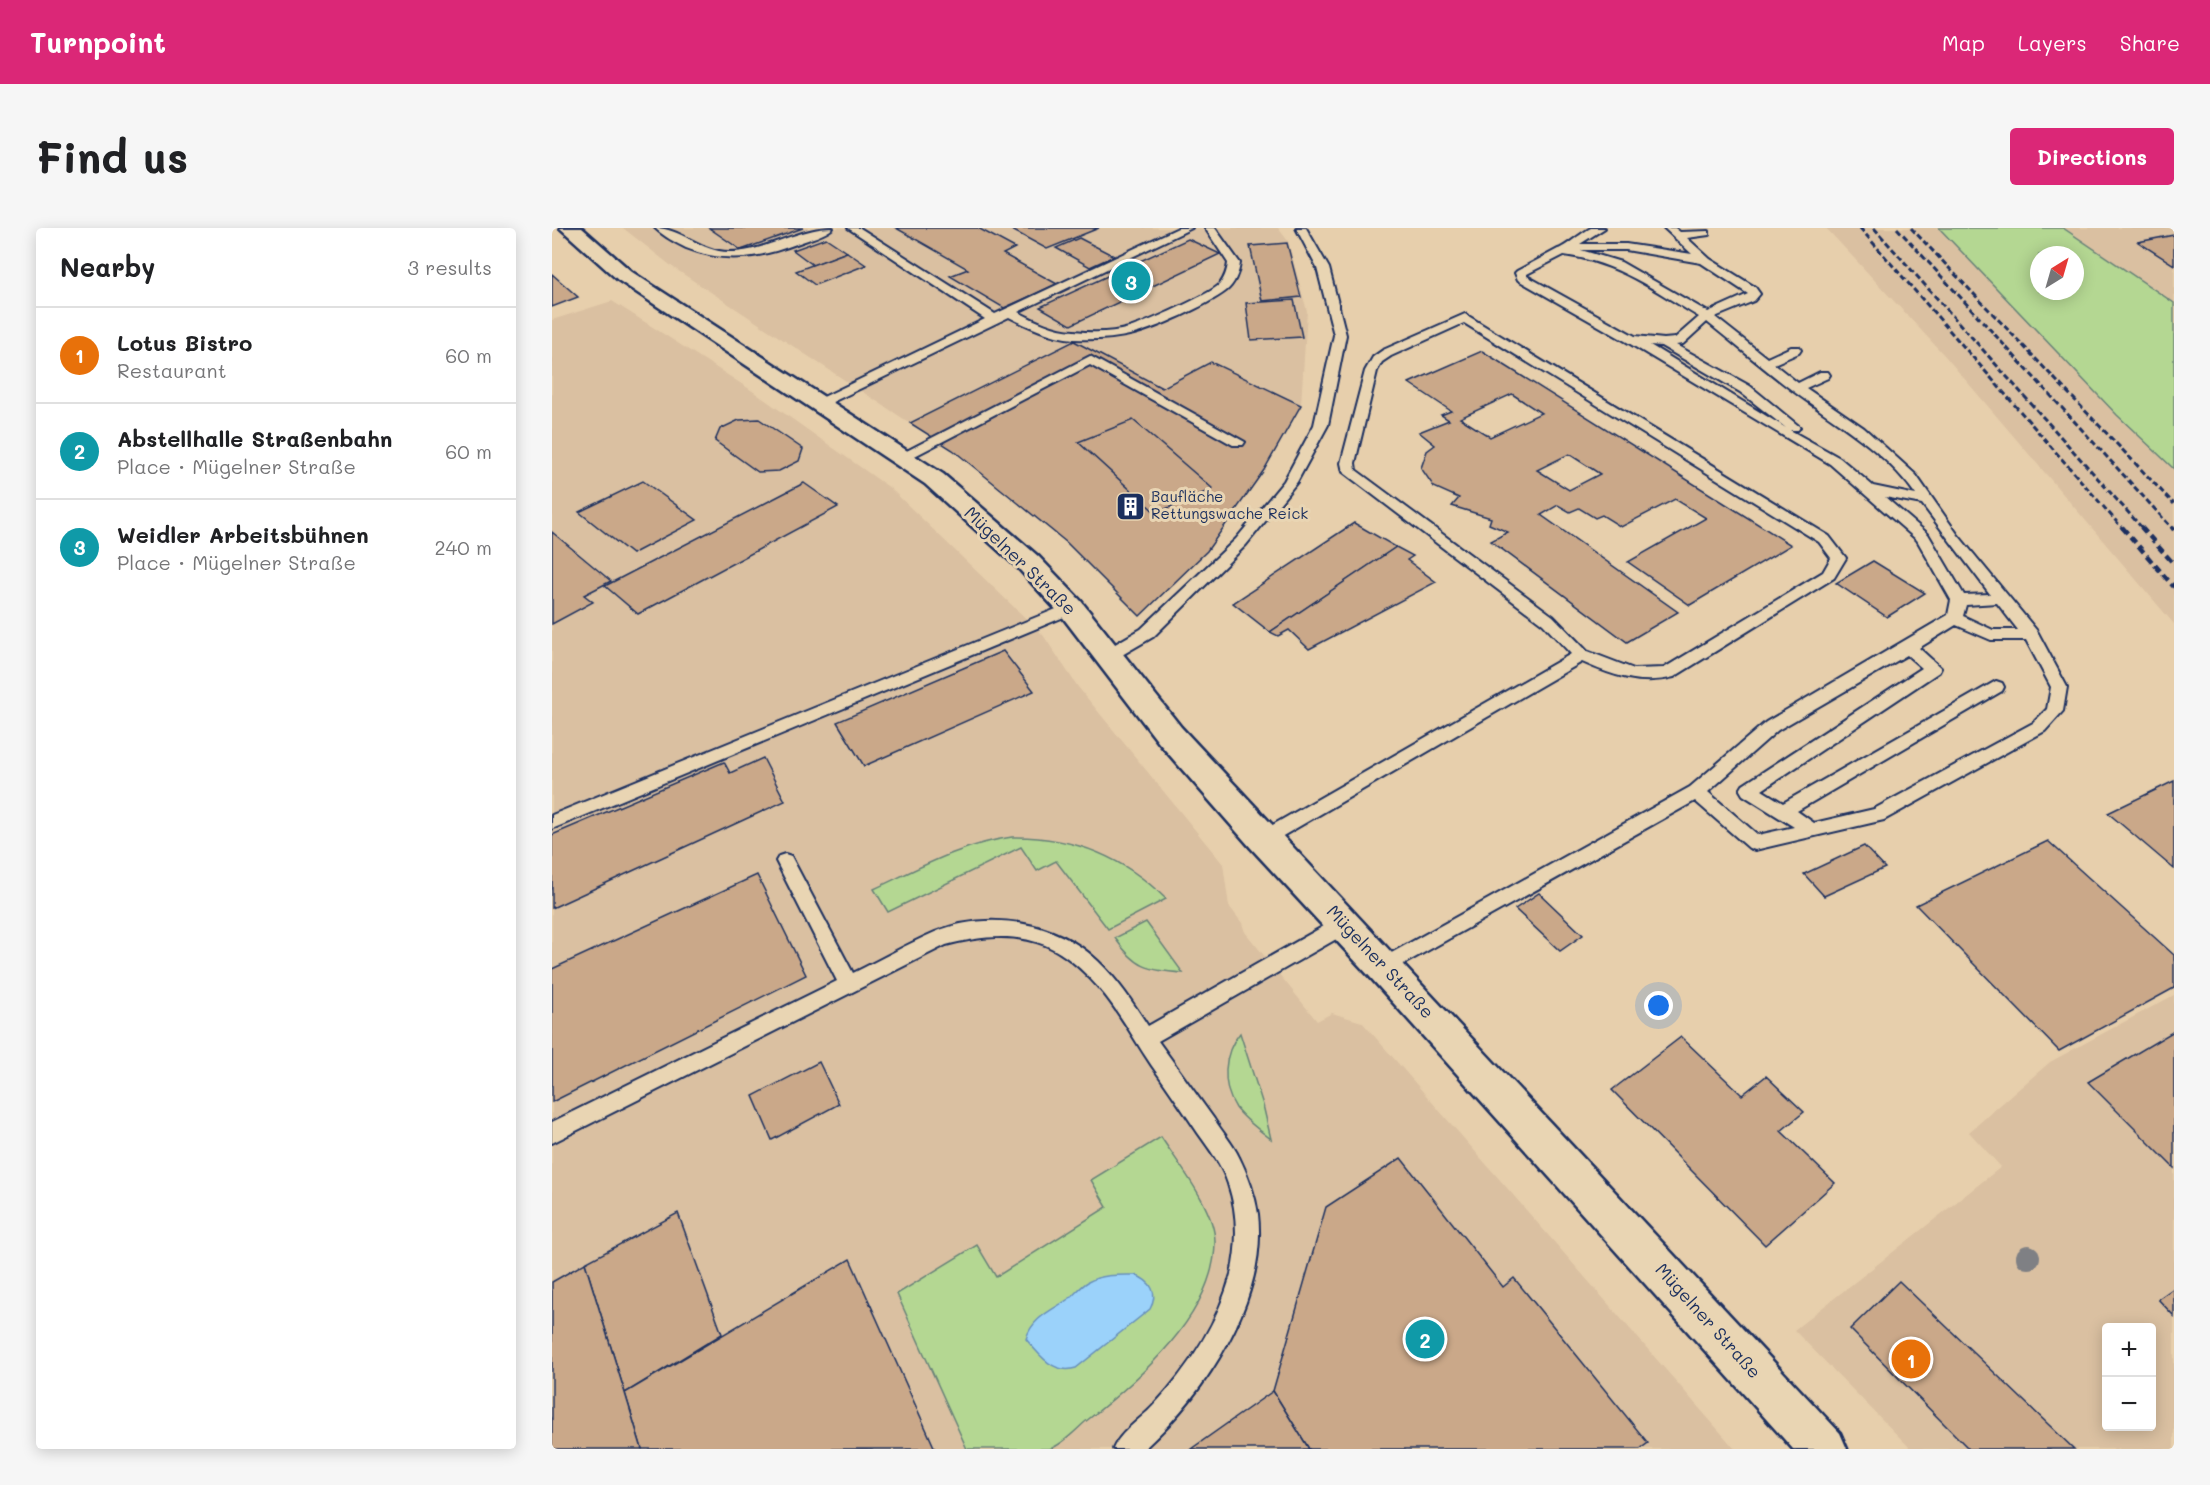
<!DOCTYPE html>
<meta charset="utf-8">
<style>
body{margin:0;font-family:Mali,sans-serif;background:#f6f6f6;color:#202124}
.controls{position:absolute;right:18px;bottom:18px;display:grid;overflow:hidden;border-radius:6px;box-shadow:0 3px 15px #0003}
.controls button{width:54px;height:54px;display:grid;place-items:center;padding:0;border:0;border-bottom:2px solid #e0e0e0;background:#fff;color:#202124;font:30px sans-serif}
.compass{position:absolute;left:1478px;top:18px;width:54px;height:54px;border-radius:50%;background:#fff;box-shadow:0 3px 15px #0003;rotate:37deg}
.you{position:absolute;left:1107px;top:778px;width:21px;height:21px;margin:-15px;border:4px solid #fff;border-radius:50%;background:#1a73e8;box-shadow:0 0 0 9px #1a73e833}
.badge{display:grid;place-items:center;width:39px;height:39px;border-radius:50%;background:#db2777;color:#fff;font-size:20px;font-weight:700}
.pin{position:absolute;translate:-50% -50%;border:3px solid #fff;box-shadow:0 2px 6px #0006}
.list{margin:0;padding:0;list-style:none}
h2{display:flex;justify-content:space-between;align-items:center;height:78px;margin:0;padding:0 24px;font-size:26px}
h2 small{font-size:20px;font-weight:400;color:#757577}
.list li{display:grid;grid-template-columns:39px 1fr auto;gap:18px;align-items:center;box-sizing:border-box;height:96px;padding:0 24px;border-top:2px solid #e0e0e0}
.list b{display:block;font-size:22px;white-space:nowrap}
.list p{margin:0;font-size:20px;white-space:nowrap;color:#757577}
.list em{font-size:20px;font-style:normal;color:#757577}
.map{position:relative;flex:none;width:1622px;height:1221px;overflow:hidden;border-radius:6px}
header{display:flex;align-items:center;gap:36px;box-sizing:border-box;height:84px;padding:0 30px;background:#db2777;color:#fff}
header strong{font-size:28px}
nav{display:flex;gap:33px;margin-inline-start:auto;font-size:21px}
.intro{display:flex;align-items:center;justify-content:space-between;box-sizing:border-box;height:144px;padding:0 36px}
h1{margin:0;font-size:42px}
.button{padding:15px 27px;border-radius:6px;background:#db2777;color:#fff;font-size:21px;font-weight:700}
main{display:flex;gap:36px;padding:0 36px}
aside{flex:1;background:#fff;border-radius:6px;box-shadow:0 3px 15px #0003}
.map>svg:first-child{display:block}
.built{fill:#dac0a1;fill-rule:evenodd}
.green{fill:#b4d792;stroke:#688378;stroke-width:1.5;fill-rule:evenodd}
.water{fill:#9bd2fa;stroke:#6891bc;stroke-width:1.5}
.building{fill:#caa889;stroke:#1b2f5e;stroke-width:1.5;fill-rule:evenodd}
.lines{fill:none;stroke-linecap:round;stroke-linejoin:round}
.lane-casing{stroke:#1b2f5e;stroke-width:4}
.secondary-casing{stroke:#1b2f5e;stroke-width:5}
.lane{fill:#e9d5b3;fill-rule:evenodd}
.secondary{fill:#e9d5b3;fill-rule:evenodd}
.rail-far1{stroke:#1b2f5e;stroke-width:3;stroke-dasharray:6 3;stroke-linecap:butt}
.rail{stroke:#1b2f5e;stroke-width:4.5;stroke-dasharray:8 4.5;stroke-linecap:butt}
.tree{fill:#7f8084}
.labels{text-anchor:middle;stroke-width:6;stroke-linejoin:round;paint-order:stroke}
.far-poi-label{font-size:15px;fill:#1b2f5e;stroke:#e9d5b3;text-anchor:start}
.street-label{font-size:18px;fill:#1b2f5e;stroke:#e9d5b3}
</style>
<header>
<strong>Turnpoint</strong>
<nav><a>Map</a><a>Layers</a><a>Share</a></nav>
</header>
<div class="intro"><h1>Find us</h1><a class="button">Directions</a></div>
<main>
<aside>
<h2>Nearby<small>3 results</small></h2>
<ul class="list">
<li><span class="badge" style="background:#e8710a">1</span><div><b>Lotus Bistro</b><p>Restaurant</p></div><em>60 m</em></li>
<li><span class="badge" style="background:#0f9aa8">2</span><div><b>Abstellhalle Straßenbahn</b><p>Place · Mügelner Straße</p></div><em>60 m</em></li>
<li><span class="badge" style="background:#0f9aa8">3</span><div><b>Weidler Arbeitsbühnen</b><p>Place · Mügelner Straße</p></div><em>240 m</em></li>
</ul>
</aside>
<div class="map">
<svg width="1622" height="1221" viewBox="0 0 1622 1221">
<rect width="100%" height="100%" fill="#e7cfac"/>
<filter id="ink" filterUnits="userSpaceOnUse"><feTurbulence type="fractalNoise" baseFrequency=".0167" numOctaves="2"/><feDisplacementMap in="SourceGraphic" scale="12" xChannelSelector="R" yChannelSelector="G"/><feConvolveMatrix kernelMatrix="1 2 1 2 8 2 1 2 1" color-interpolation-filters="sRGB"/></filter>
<g filter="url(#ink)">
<g class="built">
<path d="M71,0h655l10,13 19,70 -6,94 -90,-43 -49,26 -88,-47 -164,82 -236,-155z"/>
<path d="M1274,0h113l178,187 57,54v155l-229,-268z"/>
<path d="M1511,0h111v75z"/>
<path d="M60,73l139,89 139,98 153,147 35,52 145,177 6,42 13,17 3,9 72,89 15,-8 30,9 373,427h-1183v-1129z"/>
<path d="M1622,767v454h-263l-117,-119 207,-163 -32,-35 81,-70zM1554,1100h46v98h-46z"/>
</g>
<g class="green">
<path d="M1387,0h124l111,75v166l-57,-54zM1487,27h36v36h-36z"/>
<path d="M460,609c60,-1 111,19 154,62l-58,30 -52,-68 -19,10 -16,-24 -133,65 -14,-23c45,-21 88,-45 138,-52z"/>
<path d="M594,694l37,51c-36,-3 -47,-5 -68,-35z"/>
<path d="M688,805l23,72 8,34c-12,-9 -26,-19 -35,-31 -15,-23 -13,-55 4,-75z"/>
<path d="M609,909c18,28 54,72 54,105 0,73 -78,139 -130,180 -9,8 -24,24 -36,27 -7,0 -16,0 -23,0 -20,0 -40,0 -59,0l-70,-155 80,-49 19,32 111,-70 -16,-27z"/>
</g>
<path class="water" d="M583,1047c16,6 24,18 15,34l-74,59c-22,7 -37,-13 -50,-29 6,-22 27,-29 44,-41 6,-5 11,-12 18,-16 14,-8 32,-7 47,-7z"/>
<g class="building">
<path d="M157,0h94l-62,22z"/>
<path d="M344,0h82l37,20 -12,6 54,30 -53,24 -54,-32 18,-7z"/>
<path d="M464,0h83l-52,21 -35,-19z"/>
<path d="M1622,7v30l-36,-23z"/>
<path d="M274,10l21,14 -34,13 -20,-15z"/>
<path d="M527,10l35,18 -24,11 -34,-19z"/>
<path d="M636,11l32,15 -149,71 -31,-18z"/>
<path d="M735,15l14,54 -39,4 -12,-55z"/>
<path d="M295,24l19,13 -51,20 -19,-14z"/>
<path d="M0,46l26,23 -26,10z"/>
<path d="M742,72l8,37 -51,3 -5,-37z"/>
<path d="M522,113l88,47 49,-26 90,43 -37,65 -57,81 -67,65 -74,-74 -113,-92 -43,-27z"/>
<path d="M930,123l247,155 62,39 -101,60 -62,-43 78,-44 -31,-19 -54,28 -19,-12 -7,3 -16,-10 -9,4 -12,-7 -17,10 137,97 -51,30 -136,-101 17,-9 -19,-8 2,-6 -39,-12 7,-8 -25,-11 -13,-19 6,-17 8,-6 -16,-13 30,-12 -8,-5 10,-4 -42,-28zM960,166l29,19 -51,24 -30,-19zM1017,226l31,20 -31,16 -32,-20z"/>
<path d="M207,191l44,30 -4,12 -20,10 -21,1 -43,-31 5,-12 19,-9z"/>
<path d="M581,192l80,69 -57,24 -78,-71z"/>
<path d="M91,253l54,39 -65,34 -53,-42z"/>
<path d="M252,255l34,24 -200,107 -33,-28z"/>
<path d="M802,295l42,24 -126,85 -37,-29z"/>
<path d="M0,304l59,49 -27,14 9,7 -41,22z"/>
<path d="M844,319l17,9 -6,4 29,22 -127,67 -20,-19 -11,6 -8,-4z"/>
<path d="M1321,333l52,32 -38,24 -51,-34z"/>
<path d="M451,423l31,40 -170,75 -27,-44z"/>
<path d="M211,530l22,43 -233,107v-73l172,-73 6,11z"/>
<path d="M1622,553v88l-66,-56z"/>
<path d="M1496,613l126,114v33l-115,63 -143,-146z"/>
<path d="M1312,618l21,22 -61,28 -20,-22z"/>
<path d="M205,647l49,100 -254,127v-133z"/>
<path d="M987,665l44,42 -23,16 -45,-42z"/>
<path d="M1622,803v137l-86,-86z"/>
<path d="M1129,809l61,58 24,-19 38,36 -23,19 54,52 -70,62 -153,-155z"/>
<path d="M267,834l20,42 -67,36 -19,-44z"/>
<path d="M849,930l102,129 11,-9 134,165 -8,6h-331l-36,-58 53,-184z"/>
<path d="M126,985l44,121 -97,59 -40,-130z"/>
<path d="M298,1031l85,190h-293l-17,-56z"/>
<path d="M33,1035l40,130 17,56h-90v-167z"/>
<path d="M1347,1053l175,168h-105l-119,-120z"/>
<path d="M1622,1060v28l-16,-17z"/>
<path d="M721,1163l36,58h-118z"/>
</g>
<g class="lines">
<defs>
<g id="lane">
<path d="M103,0c26,0 46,24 74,24 37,0 68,-24 104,-24 -8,7 -23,11 -34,15 -39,15 -73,21 -113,5 -10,-5 -23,-12 -31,-20z"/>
<path d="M296,0h12l135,86 183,-86h14l-174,84c18,9 36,18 56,19 18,2 38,2 55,-3 15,-4 82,-34 91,-44 5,-7 7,-13 8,-21l-23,-35h10l25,35c-1,10 -6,22 -14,28 -20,15 -69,37 -92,43 -20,5 -40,6 -60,5 -23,-2 -45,-12 -65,-22l-189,91 -5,-1 -1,-3 1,-3 170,-82z"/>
<path d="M744,0h10l23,40 17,67 -18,90 -31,57 -51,63 -93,92 -38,22h-12l-2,-4 2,-4 38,-22 95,-90 48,-58 30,-56 20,-90 -17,-67z"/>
<path d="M1039,0h14l-25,16h46l66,10 -28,-26h11l5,4 29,-1v4l-22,3 23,21 45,28 5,7 -6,7 -39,16 52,41 24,-11h8l2,3 -2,3 -25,11 24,19 22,-11h8l2,3 -2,3 -22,10 58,40 52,47 42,60 79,96 30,56 -4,24 -18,20 -161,89 -129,30 -6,-2 -54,-47 -311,174 -7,-2 -3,-6 3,-6 313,-174 76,-65 182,-107 3,-15 -34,-60 -87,-76 -203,-122 -109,-62 -3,-7 2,-2 41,-22c6,-1 23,-16 33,-21zM1029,22h45l75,13 47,31 -40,18 -87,-50zM1012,27c53,7 90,35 135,62l-24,21 -11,1 -29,-3 -108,-60v-2zM1155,94c29,23 57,47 86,69 43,32 92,59 123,104l-43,-9 -33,-28 -50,-28h8l2,-3 -50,-41 -74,-41 7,-1zM1098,117l11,1 79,46 46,36zM1333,269l37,7 68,90 -26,1 -36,-61zM1445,375l21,27h-25l-30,-14 3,-11zM1404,397l35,15h35l25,47 -4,22 -14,14 -159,86 -60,14 -17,-12 205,-120 2,-4 -2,-4 -6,-2 -213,122 -21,-13 177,-118 2,-4 -22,-20zM1355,427l15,13 -179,117 -3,5 3,5 51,32 -36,8 -50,-43 70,-62z"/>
<path d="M913,86l364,222 17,22 -12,20 -160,99c-33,9 -63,-2 -92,-15l-313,182 -6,2 -6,-2 -3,-5 3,-5 314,-180 -28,-30 -200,-152 -2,-9 24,-92 8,-14 10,-7zM912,95l355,219 12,16 -8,14 -159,96 -30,1 -47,-18 -34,-35 -197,-146 -1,-7 22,-92 5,-9 9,-6z"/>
<path d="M538,128l155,86 -2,3h-10l-143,-80 -183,95h-10l-2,-3z"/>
<path d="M519,375l5,1 3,4 -3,4 -524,217v-14z"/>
<path d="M233,626l6,2 62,117c27,-13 54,-29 82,-41 53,-22 122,-11 163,29 20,19 35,42 50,65l190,-108 7,-2 7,2 2,6 -2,6 -194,111c19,26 37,52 56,78 8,13 19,25 25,38 9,18 16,37 19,57 10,86 -53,180 -114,235h-31c8,-18 27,-29 40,-43 35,-37 65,-83 78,-132 7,-30 7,-61 -3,-90 -6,-19 -18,-34 -30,-51 -15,-22 -30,-45 -46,-67 -18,-26 -33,-56 -54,-79 -15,-17 -32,-33 -53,-42 -32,-13 -67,-8 -99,0l-394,198v-21l285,-141 -61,-120 3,-5z"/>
</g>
<path id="secondary" d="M8,0h22l50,44 311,202 96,83 42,44 100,126 659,706 7,16h-54l-422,-471 -120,-130 -92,-105 -98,-128 -42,-46 -94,-85 -307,-204z"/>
</defs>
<use href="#lane" class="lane-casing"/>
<use href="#secondary" class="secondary-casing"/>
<use href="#lane" class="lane"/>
<use href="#secondary" class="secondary"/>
<g class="rail-far1">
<path d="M1308,0l263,301"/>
<path d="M1322,0l269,301"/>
<path d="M1345,0l276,301"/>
<path d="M1359,0l263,276"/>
</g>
<g class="rail">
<path d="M1570,299l52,60"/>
<path d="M1589,299l33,37"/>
<path d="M1620,299l2,3"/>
</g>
</g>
<circle class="tree" cx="1476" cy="1029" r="12"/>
</g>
<defs>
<symbol id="building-square" viewBox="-11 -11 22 22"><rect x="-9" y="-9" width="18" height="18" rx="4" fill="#1b2f5e" stroke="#e9d5b3"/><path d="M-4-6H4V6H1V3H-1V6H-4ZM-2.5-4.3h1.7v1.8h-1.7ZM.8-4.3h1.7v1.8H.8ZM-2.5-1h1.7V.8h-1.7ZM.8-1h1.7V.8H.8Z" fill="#fff"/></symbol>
</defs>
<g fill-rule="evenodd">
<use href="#building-square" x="562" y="262" width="33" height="33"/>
</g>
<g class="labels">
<g class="far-poi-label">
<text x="599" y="274">Baufläche<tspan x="599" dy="17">Rettungswache Reick</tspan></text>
</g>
<g class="street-label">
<text transform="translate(468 333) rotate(44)" y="6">Mügelner Straße</text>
<text transform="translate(828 734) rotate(47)" y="6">Mügelner Straße</text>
<text transform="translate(1156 1093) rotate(48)" y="6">Mügelner Straße</text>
</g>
</g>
</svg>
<div class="controls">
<button>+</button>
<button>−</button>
</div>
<svg class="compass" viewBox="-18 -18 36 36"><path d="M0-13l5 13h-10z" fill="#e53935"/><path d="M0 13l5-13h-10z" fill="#757577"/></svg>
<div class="you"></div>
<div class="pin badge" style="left:1359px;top:1131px;background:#e8710a">1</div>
<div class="pin badge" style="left:873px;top:1111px;background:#0f9aa8">2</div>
<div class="pin badge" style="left:579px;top:53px;background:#0f9aa8">3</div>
</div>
</main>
